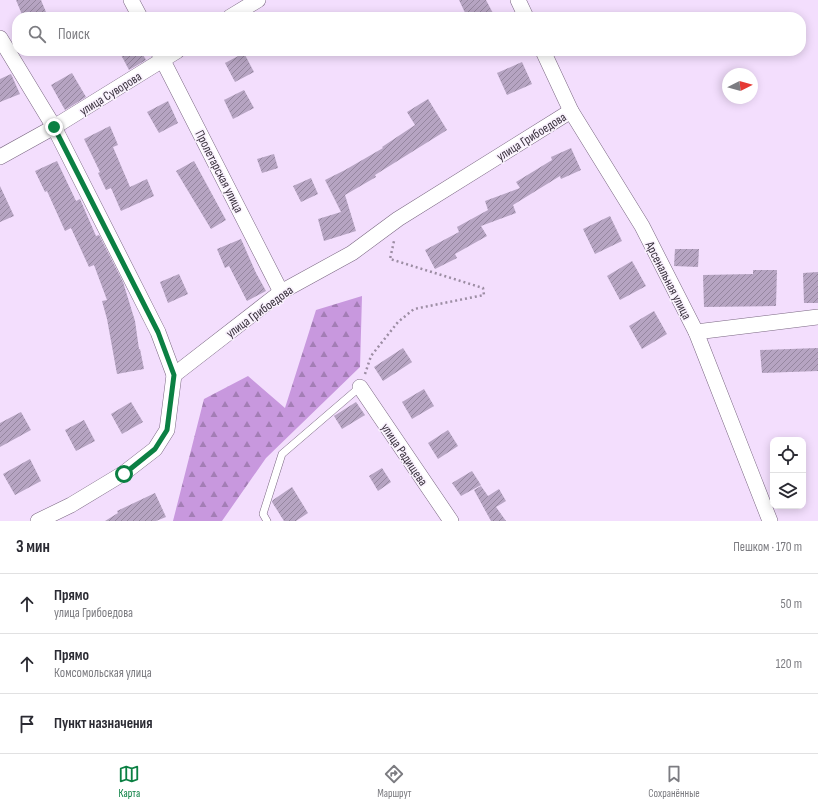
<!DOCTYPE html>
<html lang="ru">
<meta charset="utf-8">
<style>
body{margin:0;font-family:"Sofia Sans Condensed",sans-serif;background:#f7f7f7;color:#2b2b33}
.controls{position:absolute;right:12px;bottom:12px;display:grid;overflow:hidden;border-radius:8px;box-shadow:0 2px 10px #0003}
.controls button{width:36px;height:36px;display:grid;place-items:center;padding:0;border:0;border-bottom:1px solid #e1e1e2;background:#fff;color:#2b2b33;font:20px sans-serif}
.compass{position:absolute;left:722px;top:68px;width:36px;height:36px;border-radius:50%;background:#fff;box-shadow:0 2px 10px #0003;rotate:84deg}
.stop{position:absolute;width:12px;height:12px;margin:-9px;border:3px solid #0b8043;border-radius:50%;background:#fff}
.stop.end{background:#0b8043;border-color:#fff;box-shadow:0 1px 4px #0008}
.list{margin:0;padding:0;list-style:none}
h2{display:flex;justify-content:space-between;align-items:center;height:52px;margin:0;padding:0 16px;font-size:17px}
h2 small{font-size:13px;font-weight:400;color:#7c7c81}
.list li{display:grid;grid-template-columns:26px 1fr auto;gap:12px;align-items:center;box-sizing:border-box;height:60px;padding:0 16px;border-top:1px solid #e1e1e2}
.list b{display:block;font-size:15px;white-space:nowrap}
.list p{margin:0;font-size:13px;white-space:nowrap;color:#7c7c81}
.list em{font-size:13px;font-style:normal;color:#7c7c81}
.icon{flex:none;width:22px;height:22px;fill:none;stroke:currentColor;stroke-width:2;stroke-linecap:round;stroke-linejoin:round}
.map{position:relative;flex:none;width:818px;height:521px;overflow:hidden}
.search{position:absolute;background:#fff;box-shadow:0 2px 10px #0003;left:12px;right:12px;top:12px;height:44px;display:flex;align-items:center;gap:10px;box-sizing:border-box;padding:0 14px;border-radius:16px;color:#7c7c81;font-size:15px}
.sheet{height:232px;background:#fff}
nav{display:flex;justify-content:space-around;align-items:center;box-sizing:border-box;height:56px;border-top:1px solid #e1e1e2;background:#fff;font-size:11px;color:#7c7c81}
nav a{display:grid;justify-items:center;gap:2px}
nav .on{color:#0b8043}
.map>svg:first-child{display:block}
.forest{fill:url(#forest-firs)}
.building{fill:url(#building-hatch)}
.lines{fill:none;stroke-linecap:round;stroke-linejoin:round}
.service-casing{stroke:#7a6782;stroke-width:8}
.minor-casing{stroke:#7a6782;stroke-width:16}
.path{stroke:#9c8da3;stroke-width:2.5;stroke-dasharray:2 3;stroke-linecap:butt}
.service{stroke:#fff;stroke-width:7}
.minor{stroke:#fff;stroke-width:15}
.route{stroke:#0b8043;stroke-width:5}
.labels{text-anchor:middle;stroke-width:3;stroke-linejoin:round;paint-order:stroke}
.street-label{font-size:13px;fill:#39313d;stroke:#f9f1fd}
</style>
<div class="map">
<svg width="818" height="521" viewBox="0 0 818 521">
<defs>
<pattern id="forest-firs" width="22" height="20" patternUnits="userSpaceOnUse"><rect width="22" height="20" fill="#c898de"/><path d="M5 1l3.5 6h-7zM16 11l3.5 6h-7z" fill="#a37db5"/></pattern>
<pattern id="building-hatch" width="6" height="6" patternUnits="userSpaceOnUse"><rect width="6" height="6" fill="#b6a4c2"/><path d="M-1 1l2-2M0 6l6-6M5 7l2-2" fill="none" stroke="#95869f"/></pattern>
</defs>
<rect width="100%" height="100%" fill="#f3defd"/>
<path class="forest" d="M362,296l-2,71 -94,91 -44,63h-49l31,-122 44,-23 37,32 31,-98z"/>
<g class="building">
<path d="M16,0h25l7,17h-25z"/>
<path d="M459,0h27l9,17h-28z"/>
<path d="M119,51h22l5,9 -17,10z"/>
<path d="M244,53l10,19 -19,10 -10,-19z"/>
<path d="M522,62l10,22 -25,11 -10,-22z"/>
<path d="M72,73l14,24 -21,13 -14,-25z"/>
<path d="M11,74l9,20 -20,8v-23z"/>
<path d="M244,90l10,18 -21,11 -9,-19z"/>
<path d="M428,99l19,31 -72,45 1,2 -31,18 11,36 -32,10 -6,-22 23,-7 -16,-32 20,-10 38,-22 -1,-1 33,-22 -8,-13z"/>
<path d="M168,101l10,22 -19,10 -12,-21z"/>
<path d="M110,126l8,19 -5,2 17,40 17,-8 7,17 -33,15 -10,-23 -5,2 -8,-17 2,-1 -16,-33z"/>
<path d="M571,148l10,22 -20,9 -1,-3 -47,29 3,8 -35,13 6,10 -32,18 2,4 -22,11 -10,-19 34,-18 -2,-5 31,-17 -3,-9 35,-13 -4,-6 36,-22 -1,-3z"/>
<path d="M274,154l4,14 -16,5 -5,-14z"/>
<path d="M57,161l19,40 4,-2 16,37 3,-1 24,47 12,39 4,28h1l4,20 -27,5 -10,-55 -5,-18 5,-1 -13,-35 -5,2 -18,-39 -6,3 -18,-40 -2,1 -10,-21z"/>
<path d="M194,161l32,59 -15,9 -35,-58z"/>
<path d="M311,178l7,16 -17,8 -8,-16z"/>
<path d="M0,186l14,30 -14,6z"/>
<path d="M610,216l12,25 -27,13 -12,-25z"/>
<path d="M241,239l15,34 10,18 -19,10 -18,-35 -4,2 -8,-19z"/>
<path d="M675,249h24l-1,18 -24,-1z"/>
<path d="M632,261l14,25 -26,14 -13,-24z"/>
<path d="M753,270h24l-1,36 -72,1 -1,-32 50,-1z"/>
<path d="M818,272v31h-14l-1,-30z"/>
<path d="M179,274l9,20 -20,9 -8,-21z"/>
<path d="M654,311l13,23 -25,15 -13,-23z"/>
<path d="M403,348l9,14 -29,19 -9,-14z"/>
<path d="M818,348v23l-56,2 -2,-23z"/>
<path d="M424,389l10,17 -22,13 -10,-17z"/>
<path d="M131,402l12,20 -21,12 -11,-20z"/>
<path d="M356,402l9,13 -23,14 -8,-13z"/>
<path d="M21,412l10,18 -31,17v-24z"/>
<path d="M84,420l11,21 -19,10 -11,-21z"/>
<path d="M448,430l10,16 -20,13 -10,-16z"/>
<path d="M30,459l11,22 -26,14 -12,-21z"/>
<path d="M382,468l9,14 -13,9 -9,-15z"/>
<path d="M472,471l9,14 -20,11 -9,-13z"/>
<path d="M481,486l7,10 11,-7 7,12 -10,6 10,14h-15l-17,-31z"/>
<path d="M292,487l16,26 -12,8h-12l-12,-19 1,-2z"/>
<path d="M155,493l11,24 -10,4h-51l13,-8 -1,-2z"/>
</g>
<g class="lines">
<defs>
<path id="service" d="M267,521l-4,-7 19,-60 78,-67"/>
<g id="minor">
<path d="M131,0l9,17"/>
<path d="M518,0l8,17"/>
<path d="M230,17l28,-17"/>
<path d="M0,38l54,89 104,205 16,43"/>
<path d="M158,51l123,241"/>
<path d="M543,51l28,60 71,115 54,106 74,189"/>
<path d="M0,157l54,-30 123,-76"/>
<path d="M696,332l122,-15"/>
<path d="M360,387l91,134"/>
<path d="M38,521l33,-16 53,-32 31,-24 12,-19 7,-55 107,-83 71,-39 46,-34 173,-108"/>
</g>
</defs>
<use href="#service" class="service-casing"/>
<use href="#minor" class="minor-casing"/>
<path class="path" d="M365,374l6,-18 27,-34 16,-13 70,-14 -1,-7 -93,-29 4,-18"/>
<use href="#service" class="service"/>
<use href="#minor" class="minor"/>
</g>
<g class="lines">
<path class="route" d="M54,127l104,205 16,43 -7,55 -12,19 -31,25"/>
</g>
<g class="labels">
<g class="street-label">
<text transform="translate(110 93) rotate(-32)" y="5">улица Суворова</text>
<text transform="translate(531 136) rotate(-32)" y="5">улица Грибоедова</text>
<text transform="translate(220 171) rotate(63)" y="5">Пролетарская улица</text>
<text transform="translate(669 280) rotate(63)" y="5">Арсенальная улица</text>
<text transform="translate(259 311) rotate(-36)" y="5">улица Грибоедова</text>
<text transform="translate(405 454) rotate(56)" y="5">улица Радищева</text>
</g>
</g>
</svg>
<div class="controls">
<button><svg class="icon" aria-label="locate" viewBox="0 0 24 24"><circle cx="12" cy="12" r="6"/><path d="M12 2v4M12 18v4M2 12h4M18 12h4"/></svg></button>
<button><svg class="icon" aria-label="layers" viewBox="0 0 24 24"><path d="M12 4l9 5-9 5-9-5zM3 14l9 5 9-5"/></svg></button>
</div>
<svg class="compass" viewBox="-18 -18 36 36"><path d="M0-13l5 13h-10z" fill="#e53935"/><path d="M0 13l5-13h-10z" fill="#7c7c81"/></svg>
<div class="stop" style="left:124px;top:474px"></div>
<div class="stop end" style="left:54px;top:127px"></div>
<div class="search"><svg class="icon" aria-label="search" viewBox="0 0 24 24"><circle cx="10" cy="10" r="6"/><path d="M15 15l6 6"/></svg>Поиск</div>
</div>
<section class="sheet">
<h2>3 мин<small>Пешком · 170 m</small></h2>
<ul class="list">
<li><svg class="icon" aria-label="ahead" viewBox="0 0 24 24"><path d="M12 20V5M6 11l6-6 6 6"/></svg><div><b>Прямо</b><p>улица Грибоедова</p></div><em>50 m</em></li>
<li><svg class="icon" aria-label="ahead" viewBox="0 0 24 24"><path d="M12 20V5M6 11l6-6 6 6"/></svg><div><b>Прямо</b><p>Комсомольская улица</p></div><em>120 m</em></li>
<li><svg class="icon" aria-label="arrive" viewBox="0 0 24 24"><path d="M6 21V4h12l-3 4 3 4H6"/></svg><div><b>Пункт назначения</b></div></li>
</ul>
</section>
<nav>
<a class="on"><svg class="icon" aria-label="map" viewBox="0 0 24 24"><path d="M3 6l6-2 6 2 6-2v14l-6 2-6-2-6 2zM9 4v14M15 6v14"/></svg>Карта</a>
<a><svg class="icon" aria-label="directions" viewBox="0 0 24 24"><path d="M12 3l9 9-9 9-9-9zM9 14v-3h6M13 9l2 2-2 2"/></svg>Маршрут</a>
<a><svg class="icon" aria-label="saved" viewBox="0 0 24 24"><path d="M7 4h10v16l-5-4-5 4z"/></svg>Сохранённые</a>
</nav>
